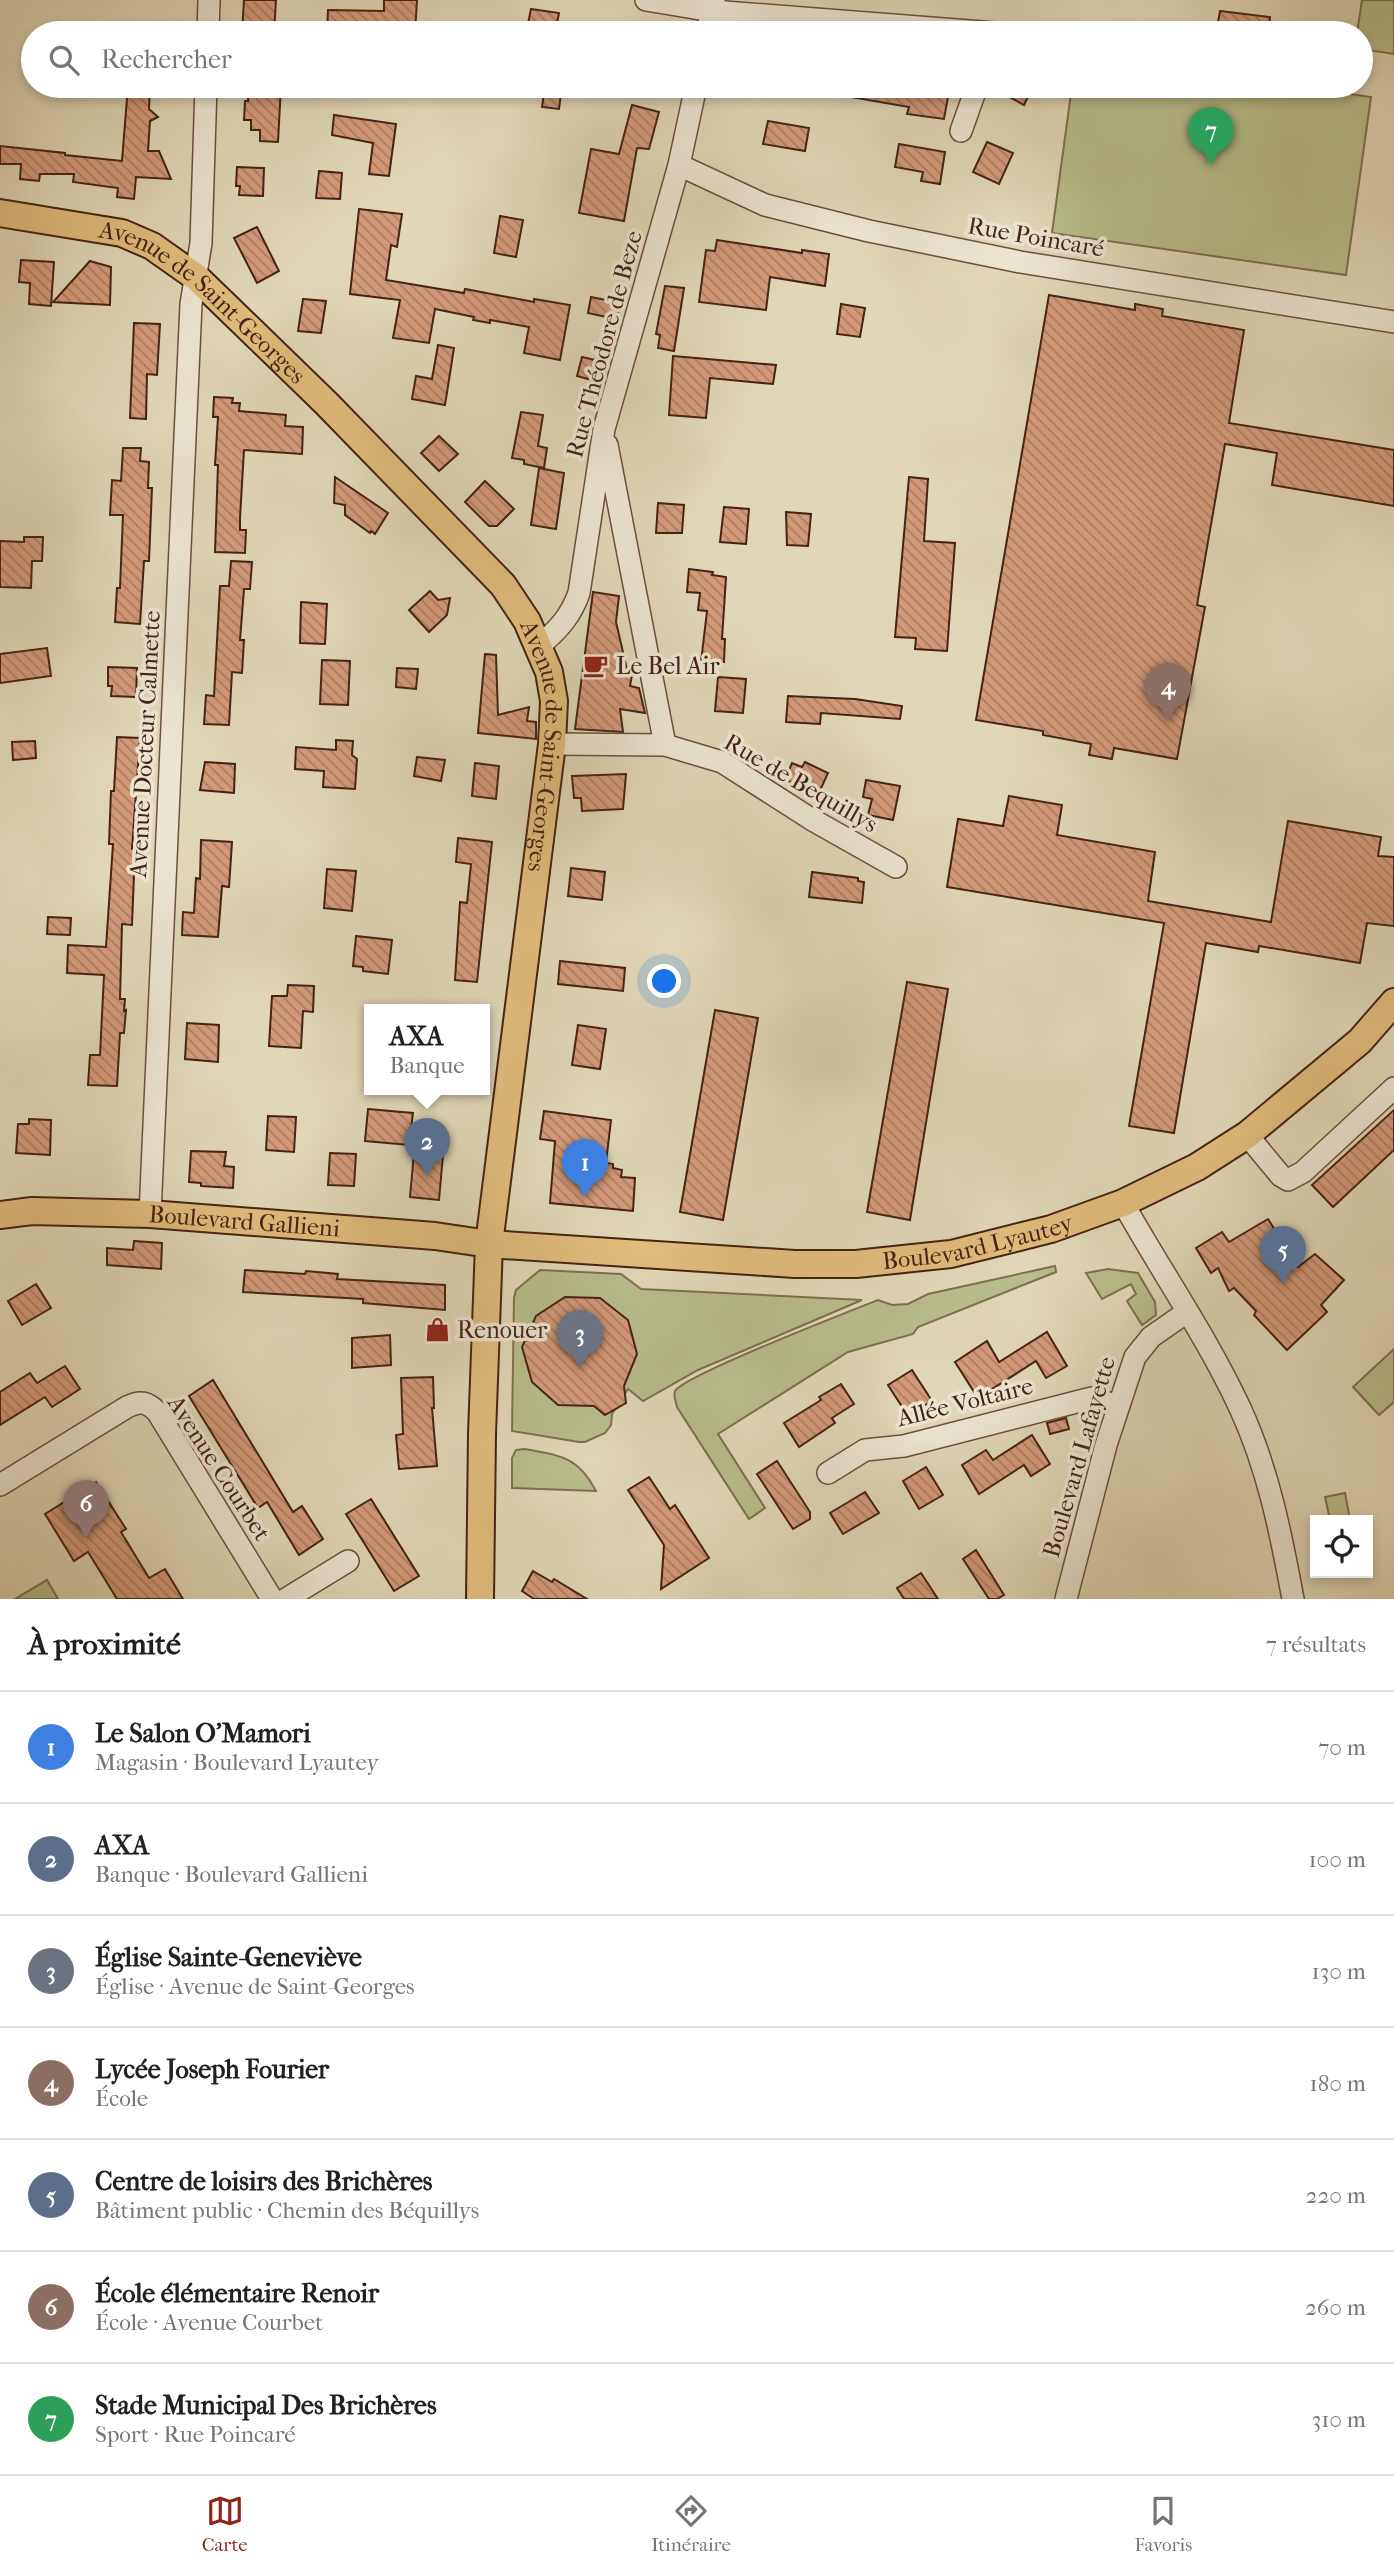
<!DOCTYPE html>
<html lang="fr">
<meta charset="utf-8">
<style>
body{margin:0;font-family:"IM FELL French Canon",serif;background:#f2f2f2;color:#202124}
.controls{position:absolute;right:21px;bottom:21px;display:grid;overflow:hidden;border-radius:0px;box-shadow:0 4px 10px #0003}
.controls button{width:63px;height:63px;display:grid;place-items:center;padding:0;border:0;border-bottom:2px solid #e0e0e0;background:#fff;color:#202124;font:35px sans-serif}
.you{position:absolute;left:665px;top:982px;width:24px;height:24px;margin:-18px;border:5px solid #fff;border-radius:50%;background:#1a73e8;box-shadow:0 0 0 10px #1a73e833}
.badge{display:grid;place-items:center;width:46px;height:46px;border-radius:50%;background:#8f2418;color:#fff;font-size:23px;font-weight:700}
.pin{position:absolute;translate:-50% -58px;filter:drop-shadow(0 2px 4px #0008)}
.pin::after{content:'';position:absolute;top:37px;width:24px;height:21px;background:inherit;clip-path:polygon(0 0,100% 0,50% 100%)}
.popup{position:absolute;left:364px;top:1004px;width:126px;height:91px;box-sizing:border-box;display:grid;place-content:center;border-radius:0px;background:#fff;filter:drop-shadow(0 2px 5px #0005);font-size:23px;white-space:nowrap;color:#757577}
.popup b{font-size:26px;color:#202124}
.popup::after{content:'';position:absolute;left:50%;top:100%;margin-left:-14px;border:14px solid transparent;border-top-color:#fff}
.list{margin:0;padding:0;list-style:none}
h2{display:flex;justify-content:space-between;align-items:center;height:91px;margin:0;padding:0 28px;font-size:30px}
h2 small{font-size:23px;font-weight:400;color:#757577}
.list li{display:grid;grid-template-columns:46px 1fr auto;gap:21px;align-items:center;box-sizing:border-box;height:112px;padding:0 28px;border-top:2px solid #e0e0e0}
.list b{display:block;font-size:26px;white-space:nowrap}
.list p{margin:0;font-size:23px;white-space:nowrap;color:#757577}
.list em{font-size:23px;font-style:normal;color:#757577}
.icon{flex:none;width:38px;height:38px;fill:none;stroke:currentColor;stroke-width:2;stroke-linecap:round;stroke-linejoin:round}
.map{position:relative;flex:none;width:1394px;height:1599px;overflow:hidden}
.search{position:absolute;background:#fff;box-shadow:0 4px 10px #0003;left:21px;right:21px;top:21px;height:77px;display:flex;align-items:center;gap:18px;box-sizing:border-box;padding:0 24px;border-radius:38px;color:#757577;font-size:26px}
.sheet{height:875px;background:#fff}
nav{display:flex;justify-content:space-around;align-items:center;box-sizing:border-box;height:98px;border-top:2px solid #e0e0e0;background:#fff;font-size:19px;color:#757577}
nav a{display:grid;justify-items:center;gap:4px}
nav .on{color:#8f2418}
.map>svg:first-child{display:block}
.grass{fill:#b7bd8b;stroke:#7e7050;stroke-width:2}
.building{fill:url(#building-back-hatch);stroke:#452214;stroke-width:2}
.lines{fill:none;stroke-linecap:round;stroke-linejoin:round}
.minor-casing{stroke:#6c4f3c;stroke-width:24}
.major-casing{stroke:#452214;stroke-width:30}
.minor{stroke:#ebe5d0;stroke-width:21}
.major{stroke:#e0bc7b;stroke-width:26}
.labels{text-anchor:middle;stroke-width:7;stroke-linejoin:round;paint-order:stroke}
.street-label{font-size:24px;fill:#452214;stroke:#ebe5d0}
.poi-label{font-size:24px;fill:#452214;stroke:#ebe5d0;text-anchor:start}
</style>
<div class="map">
<svg width="1394" height="1599" viewBox="0 0 1394 1599">
<defs>
<pattern id="building-back-hatch" width="6" height="6" patternUnits="userSpaceOnUse" patternTransform="scale(1.75)"><rect width="6" height="6" fill="#d39a7a"/><path d="M-1 5l2 2M0 0l6 6M5-1l2 2" fill="none" stroke="#ad7d63"/></pattern>
</defs>
<rect width="100%" height="100%" fill="#e0d7b6"/>
<filter id="stains"><feTurbulence type="fractalNoise" baseFrequency=".00286" numOctaves="4"/><feColorMatrix values="0 0 0 0 .2 0 0 0 0 .09 0 0 0 0 .02 0 0 0 .5 -.17"/></filter>
<radialGradient id="worn" r=".72"><stop offset=".6" stop-color="#630" stop-opacity="0"/><stop offset="1" stop-color="#630" stop-opacity=".3"/></radialGradient>
<g class="grass">
<path d="M1362,0h32v54l-33,-5v-16h-4z"/>
<path d="M1072,86h222l77,11 -25,178 -294,-42z"/>
<path d="M1055,1266l1,6 -138,55 -5,7 -65,18 -130,82 47,74 -16,11 -72,-112c-1,-5 -4,-11 -2,-16 9,-15 175,-80 203,-91l14,5 16,-1 20,-10z"/>
<path d="M1108,1269l30,4 17,29 1,13 -14,10 -15,-24 9,-7 -5,-10 -29,15 -16,-26z"/>
<path d="M540,1270l81,4 20,15 221,11 -164,70 -55,31 -15,-12 -16,25 -1,11 -6,8 -20,9h-6l-67,-11 2,-133 2,-8z"/>
<path d="M1394,1349v53l-15,13 -26,-28z"/>
<path d="M525,1449c36,7 53,7 71,42l-84,-3v-30l4,-8z"/>
<path d="M1345,1493l5,27h-20l-5,-23z"/>
<path d="M47,1580l11,19h-43z"/>
</g>
<g class="building">
<path d="M244,0h32l-2,33 -32,-1z"/>
<path d="M384,0h33l-2,33h-88l1,-23 56,1z"/>
<path d="M531,9l28,4 -4,20h-29z"/>
<path d="M1220,11l50,6 -2,16h-52z"/>
<path d="M128,86h22l-1,23 9,8 -8,4 -2,30h11l12,28 -35,-2 -2,22 -17,-2 1,-9 -45,-6 1,-8h-34l-1,7 -19,-2 1,-15h-21v-18l65,7v2l57,6z"/>
<path d="M249,86h32l-3,56 -18,-1v-11h-9v-10h-7l1,-19h3z"/>
<path d="M545,86h17l-3,23 -17,-2z"/>
<path d="M840,86h110l-6,33 -37,-5 2,-7 -70,-12z"/>
<path d="M990,86h43l-9,19z"/>
<path d="M632,105l27,7 -10,37 -12,-1 -13,73 -45,-8 12,-64 28,5z"/>
<path d="M334,115l62,9 -7,52 -20,-2 4,-31 -41,-8z"/>
<path d="M768,121l41,7 -4,23 -42,-7z"/>
<path d="M987,142l26,11 -14,31 -26,-12z"/>
<path d="M899,144l46,8 -5,32 -19,-3 2,-9 -28,-5z"/>
<path d="M237,167l27,1 -1,28 -24,-1 1,-9h-4z"/>
<path d="M319,171l23,2 -2,26 -24,-1z"/>
<path d="M359,209l43,5 -5,33 -6,-2 -5,35 78,13 1,-4 69,13v-3l36,6 -10,55 -36,-7 5,-26 -39,-7v3l-17,-3 1,-3 -39,-8 -6,34 -36,-5 7,-38 -50,-6z"/>
<path d="M500,216l23,4 -7,37 -22,-4z"/>
<path d="M257,227l22,44 -22,12 -23,-45z"/>
<path d="M717,240l85,13v-3l27,4 -4,32 -55,-9 -4,33 -67,-8 7,-52 9,1z"/>
<path d="M21,260l33,2 -3,44 -22,-2 1,-21 -11,-1z"/>
<path d="M90,261l21,6 -1,38 -57,-3z"/>
<path d="M665,286l19,2 -10,63 -16,-3 2,-13 -4,-1z"/>
<path d="M1049,295l86,15v-6l28,5 -1,7 82,14 -15,93 165,27v56l-122,-21 5,-32 -52,-9 -28,161 8,2 -28,152 -63,-11 -2,11 -23,-4 2,-11 -48,-9v-4l-67,-11z"/>
<path d="M591,297l30,6 -5,16 -28,-6z"/>
<path d="M303,299l23,2 -5,32 -23,-2z"/>
<path d="M841,304l24,4 -5,29 -23,-3z"/>
<path d="M134,323l26,1 -3,51 -10,-1 -1,45 -16,-1z"/>
<path d="M438,345l16,3 -9,57 -33,-6 4,-23 16,3z"/>
<path d="M673,356l103,9 -3,19 -63,-6 -4,40 -37,-3z"/>
<path d="M582,357l22,5 -5,20 -22,-6z"/>
<path d="M214,397l19,1 -1,5h8l-1,8 47,4 -1,11 18,1 -1,27 -58,-4 -4,68v12h6l-1,23 -30,-1 3,-87h-3l3,-48h-5z"/>
<path d="M521,412l22,3 -5,31 9,2 -3,20 -20,-4v-4l-12,-2z"/>
<path d="M439,436l19,18 -19,17 -18,-18z"/>
<path d="M123,448h18l-1,13 9,1 -1,26h4l-3,73h-5l-4,63 -25,-2 2,-34h3l3,-73h-13l2,-35 9,1z"/>
<path d="M539,468l25,5 -8,56 -25,-4z"/>
<path d="M335,477l53,36 -13,21 -4,-3 -1,2 -25,-18v-10l-11,-2z"/>
<path d="M909,477l19,2 -4,62 31,2 -8,108 -32,-2 1,-11 -21,-1z"/>
<path d="M485,481l29,28 -17,17h-8l-24,-24z"/>
<path d="M658,503l26,2 -2,28h-26z"/>
<path d="M724,507l25,2 -3,35 -26,-2z"/>
<path d="M786,512l25,2 -3,32 -21,-1z"/>
<path d="M24,537h19l-1,24h-10l-1,27 -31,-1v-46l24,1z"/>
<path d="M231,561l21,1 -2,27h-6l-4,51h4l-2,33 -10,-1 -3,53 -25,-1 2,-29 8,1 6,-110h9z"/>
<path d="M689,569l24,3 -1,3 14,2 -4,62h3l-1,23h-23l6,-51 -9,-1 2,-17 -13,-1z"/>
<path d="M430,591l8,9 12,-2 -3,17 -18,17 -20,-22z"/>
<path d="M593,592l26,4 -3,26 12,52 4,1 -2,11 9,2 6,25 -25,-4 3,23 -48,-3z"/>
<path d="M301,602l26,2 -2,40 -25,-1z"/>
<path d="M47,648l4,28 -51,7v-29z"/>
<path d="M485,654l11,1 2,60 31,-8 -2,14 9,1v17l-58,-6z"/>
<path d="M322,660l28,1 -2,44 -28,-1z"/>
<path d="M108,667l29,1 -1,29 -25,-1 1,-10h-4z"/>
<path d="M397,668l21,1 -2,20 -20,-2z"/>
<path d="M718,677l28,2 -3,34 -28,-2z"/>
<path d="M788,696l67,3 47,7 -2,13 -79,-6 -1,11 -34,-2z"/>
<path d="M117,737l23,1 -8,111h3l-3,76 -10,-1 -2,75h5l-1,12 2,-1 -2,23h-4l-3,53 -29,-1 2,-30h10l4,-80 -37,-2 1,-28 38,2 7,-103h-4l2,-53h3z"/>
<path d="M336,740l17,1 -1,14 5,4 -2,30 -32,-2 1,-16 -29,-2 1,-22 40,3z"/>
<path d="M35,741l1,17 -23,2 -1,-18z"/>
<path d="M417,757l28,3 -4,21 -27,-5z"/>
<path d="M205,762l30,2 -1,29 -34,-3z"/>
<path d="M805,762l23,11 -10,22 -33,-15 7,-17 10,4z"/>
<path d="M475,763l24,3 -3,33 -24,-3z"/>
<path d="M626,774l-3,35 -41,2 -1,-13h-7l-2,-22z"/>
<path d="M866,780l34,6 -7,34 -25,-5 4,-16 -9,-2z"/>
<path d="M1009,796l53,9 -5,30 98,17 -7,49 123,21 17,-101 93,16 -3,19 16,1v69l-27,-3 -7,40 -101,-17 -1,6 -52,-9 -32,190 -45,-7 35,-203 -217,-36 11,-68 45,7z"/>
<path d="M458,838l34,4 -15,140 -22,-2 5,-78 7,1 4,-39 -15,-2z"/>
<path d="M201,840l31,2 -3,45 -7,-1 -4,51 -36,-2 1,-23 11,1 2,-35 4,1z"/>
<path d="M571,868l34,4 -3,28 -34,-4z"/>
<path d="M327,869l29,2 -4,40 -28,-3z"/>
<path d="M812,872l46,6v3l6,1 -2,21 -53,-6z"/>
<path d="M48,917l23,1 -1,17 -23,-1z"/>
<path d="M356,936l36,4 -4,34 -25,-3v-4l-10,-1z"/>
<path d="M560,961l65,7 -2,23 -65,-7z"/>
<path d="M907,982l41,7 -38,231 -43,-8z"/>
<path d="M288,985l26,1 -1,26 -10,-1 -2,37 -32,-2 3,-50h15z"/>
<path d="M715,1010l43,8 -35,202 -43,-8z"/>
<path d="M187,1023l32,2 -1,37 -33,-3z"/>
<path d="M578,1025l28,4 -6,40 -28,-4z"/>
<path d="M368,1109l45,4 -4,32 -44,-4z"/>
<path d="M1394,1110v40l-61,57 -21,-22z"/>
<path d="M544,1111l67,9 -5,43 7,1v4l9,2 -1,7 14,1 -2,33 -83,-8 5,-62 -15,-2z"/>
<path d="M268,1116l28,1 -2,35 -28,-2z"/>
<path d="M29,1119l22,1 -1,35 -34,-2 2,-29h11z"/>
<path d="M191,1151l35,1 -2,14 10,1 -1,21 -32,-2v-3l-12,-1z"/>
<path d="M414,1152l29,3 -4,45 -29,-3z"/>
<path d="M330,1153l26,1 -2,32 -26,-1z"/>
<path d="M1268,1219l30,48 17,-13 29,26 -23,25 6,7 -40,38 -33,-35 2,-4 -22,-23 -5,3 -11,-23 -7,5 -15,-25 26,-16 7,10z"/>
<path d="M134,1241l28,2 -1,26 -54,-4v-17l26,2z"/>
<path d="M245,1270l60,4 1,-3 32,3 -1,5 108,6v25l-82,-7v-4l-120,-7z"/>
<path d="M36,1284l15,24 -29,17 -14,-24z"/>
<path d="M565,1297l35,1 28,22 9,34 -13,32 2,17 -21,12 -11,-9 -36,-1 -26,-23 -10,-35 14,-31z"/>
<path d="M1047,1332l20,34 -21,12 -10,-17 -58,37 -23,-36 32,-21 12,21z"/>
<path d="M390,1335l1,30 -39,3v-30z"/>
<path d="M65,1366l15,23 -28,18 -7,-10 -45,28v-33l30,-19 7,10z"/>
<path d="M912,1370l20,31 -24,15 -20,-31z"/>
<path d="M433,1377l1,31h-2l5,58 -38,3 -3,-34 7,-1 -2,-56z"/>
<path d="M213,1380l80,132 9,-6 21,33 -24,16 -32,-53 -9,6 -69,-112z"/>
<path d="M841,1384l13,20 -22,14 3,5 -36,24 -15,-24 37,-23 -2,-3z"/>
<path d="M1066,1418l3,11 -19,5 -3,-11z"/>
<path d="M1032,1435l18,29 -19,12 -7,-11 -45,29 -17,-29 24,-15 7,10z"/>
<path d="M777,1461l33,51v7l-17,10 -36,-55z"/>
<path d="M926,1467l17,28 -24,14 -16,-28z"/>
<path d="M649,1477l21,32 5,-4 34,53 -48,31 3,-44 -36,-55z"/>
<path d="M96,1482l30,47 -5,3 28,46 16,-9 18,30h-66l-29,-47 -14,9 -29,-47z"/>
<path d="M865,1492l14,21 -36,21 -13,-21z"/>
<path d="M371,1499l48,77 -25,15 -48,-77z"/>
<path d="M976,1550l28,45 -7,4h-8l-26,-40z"/>
<path d="M533,1571l19,11 2,-3 33,20h-53l-12,-8z"/>
<path d="M921,1573l17,26h-34l-7,-11z"/>
</g>
<g class="lines">
<defs>
<g id="minor">
<path d="M646,0l66,11 283,22"/>
<path d="M208,33l1,-33"/>
<path d="M707,33l7,-33"/>
<path d="M961,131l16,-45"/>
<path d="M679,165l86,40 104,26 151,31 374,60"/>
<path d="M607,445l58,300"/>
<path d="M539,646c19,-16 32,-30 40,-53l25,-164 75,-264 17,-79"/>
<path d="M552,744l113,1 57,17 89,57 85,48"/>
<path d="M1247,1135l34,41 7,4 15,-8 91,-84"/>
<path d="M1123,1203c38,68 84,134 117,205 28,60 41,126 53,191"/>
<path d="M150,1214l41,-910 10,-61 5,-157"/>
<path d="M828,1473l37,-23 39,-4 188,-48 26,8"/>
<path d="M0,1485l127,-78c14,-7 21,-5 31,6l114,186"/>
<path d="M286,1599l62,-38"/>
<path d="M1066,1599l40,-154 29,-88 16,-20 36,-25"/>
</g>
<g id="major">
<path id="s1" d="M0,213l122,20 30,13 44,31 130,126 177,182 24,36 22,51 5,29 -2,43 -63,500 -7,190 -2,165"/>
<path id="s2" d="M0,1215l32,-4 118,3 285,22 54,8 306,20h61l95,-10 100,-25 72,-26 74,-36 50,-32 113,-94 34,-39"/>
</g>
</defs>
<use href="#minor" class="minor-casing"/>
<use href="#major" class="major-casing"/>
<use href="#minor" class="minor"/>
<use href="#major" class="major"/>
</g>
<defs>
<symbol id="cafe-bare" viewBox="-9 -9 18 18"><path d="M-5.5-4.5H6V0H3Q3 3.5 0 3.5H-2.5Q-5.5 3.5-5.5 0ZM3-3.2v2h1.7v-2ZM-6 4.5H4V6H-6Z" fill="#8f2418" stroke="#ebe5d0" stroke-width="2.5" paint-order="stroke"/></symbol>
<symbol id="shop-bare" viewBox="-9 -9 18 18"><path d="M-5-2.5h2.3a2.7 3.5 0 0 1 5.4 0H5L5.5 6h-11ZM-1.5-2.5h3a1.5 2.3 0 0 0-3 0Z" fill="#8f2418" stroke="#ebe5d0" stroke-width="2.5" paint-order="stroke"/></symbol>
</defs>
<g fill-rule="evenodd">
<use href="#cafe-bare" x="578" y="648" width="35" height="35"/>
<use href="#shop-bare" x="420" y="1312" width="35" height="35"/>
</g>
<g class="labels">
<g class="street-label">
<text transform="translate(1036 237) rotate(10)" y="8">Rue Poincaré</text>
<text dy="8" stroke="none"><textPath href="#s1" startOffset="229">Avenue de Saint-Georges</textPath></text>
<text transform="translate(604 344) rotate(-75)" y="8">Rue Théodore de Beze</text>
<text transform="translate(145 744) rotate(-87)" y="8">Avenue Docteur Calmette</text>
<text dy="8" stroke="none"><textPath href="#s1" startOffset="817">Avenue de Saint-Georges</textPath></text>
<text transform="translate(801 783) rotate(30)" y="8">Rue de Bequillys</text>
<text dy="8" stroke="none"><textPath href="#s2" startOffset="245">Boulevard Gallieni</textPath></text>
<text dy="8" stroke="none"><textPath href="#s2" startOffset="982">Boulevard Lyautey</textPath></text>
<text transform="translate(965 1402) rotate(-14)" y="8">Allée Voltaire</text>
<text transform="translate(1079 1457) rotate(-74)" y="8">Boulevard Lafayette</text>
<text transform="translate(219 1468) rotate(57)" y="8">Avenue Courbet</text>
</g>
<g class="poi-label">
<text x="616" y="674">Le Bel Air</text>
<text x="457" y="1338">Renouer</text>
</g>
</g>
<rect width="100%" height="100%" filter="url(#stains)"/>
<rect width="100%" height="100%" fill="url(#worn)"/>
</svg>
<div class="controls">
<button><svg class="icon" aria-label="locate" viewBox="0 0 24 24"><circle cx="12" cy="12" r="6"/><path d="M12 2v4M12 18v4M2 12h4M18 12h4"/></svg></button>
</div>
<div class="you"></div>
<div class="pin badge" style="left:585px;top:1197px;background:#3f7fe0">1</div>
<div class="pin badge" style="left:427px;top:1176px;background:#5c6f8a">2</div>
<div class="popup"><b>AXA</b>Banque</div>
<div class="pin badge" style="left:580px;top:1368px;background:#6b7280">3</div>
<div class="pin badge" style="left:1168px;top:721px;background:#8d6e63">4</div>
<div class="pin badge" style="left:1283px;top:1284px;background:#5c6f8a">5</div>
<div class="pin badge" style="left:86px;top:1538px;background:#8d6e63">6</div>
<div class="pin badge" style="left:1211px;top:165px;background:#2e9e5b">7</div>
<div class="search"><svg class="icon" aria-label="search" viewBox="0 0 24 24"><circle cx="10" cy="10" r="6"/><path d="M15 15l6 6"/></svg>Rechercher</div>
</div>
<section class="sheet">
<h2>À proximité<small>7 résultats</small></h2>
<ul class="list">
<li><span class="badge" style="background:#3f7fe0">1</span><div><b>Le Salon O'Mamori</b><p>Magasin · Boulevard Lyautey</p></div><em>70 m</em></li>
<li><span class="badge" style="background:#5c6f8a">2</span><div><b>AXA</b><p>Banque · Boulevard Gallieni</p></div><em>100 m</em></li>
<li><span class="badge" style="background:#6b7280">3</span><div><b>Église Sainte-Geneviève</b><p>Église · Avenue de Saint-Georges</p></div><em>130 m</em></li>
<li><span class="badge" style="background:#8d6e63">4</span><div><b>Lycée Joseph Fourier</b><p>École</p></div><em>180 m</em></li>
<li><span class="badge" style="background:#5c6f8a">5</span><div><b>Centre de loisirs des Brichères</b><p>Bâtiment public · Chemin des Béquillys</p></div><em>220 m</em></li>
<li><span class="badge" style="background:#8d6e63">6</span><div><b>École élémentaire Renoir</b><p>École · Avenue Courbet</p></div><em>260 m</em></li>
<li><span class="badge" style="background:#2e9e5b">7</span><div><b>Stade Municipal Des Brichères</b><p>Sport · Rue Poincaré</p></div><em>310 m</em></li>
</ul>
</section>
<nav>
<a class="on"><svg class="icon" aria-label="map" viewBox="0 0 24 24"><path d="M3 6l6-2 6 2 6-2v14l-6 2-6-2-6 2zM9 4v14M15 6v14"/></svg>Carte</a>
<a><svg class="icon" aria-label="directions" viewBox="0 0 24 24"><path d="M12 3l9 9-9 9-9-9zM9 14v-3h6M13 9l2 2-2 2"/></svg>Itinéraire</a>
<a><svg class="icon" aria-label="saved" viewBox="0 0 24 24"><path d="M7 4h10v16l-5-4-5 4z"/></svg>Favoris</a>
</nav>
